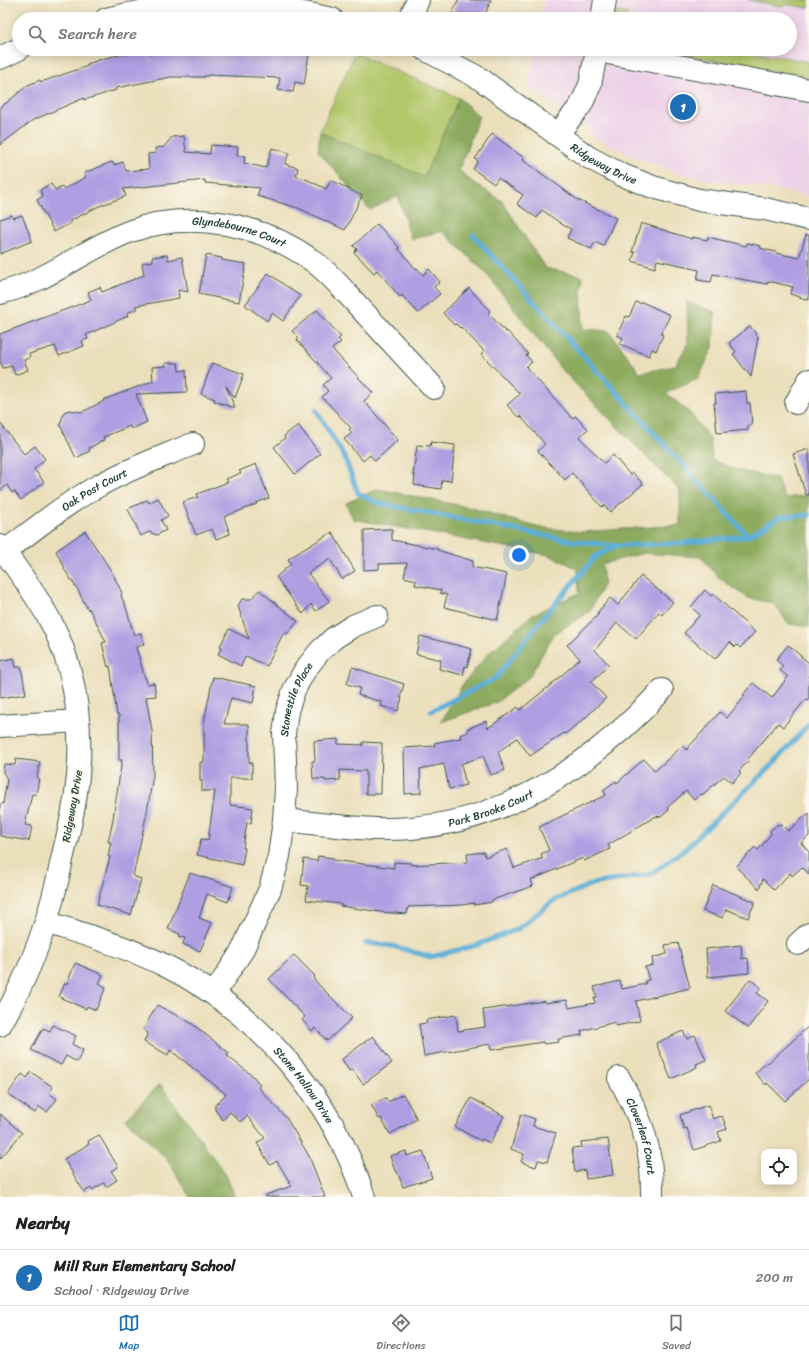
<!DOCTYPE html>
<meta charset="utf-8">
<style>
body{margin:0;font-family:Sriracha,sans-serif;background:#f6f6f6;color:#202124}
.controls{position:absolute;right:12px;bottom:12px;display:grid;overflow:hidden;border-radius:8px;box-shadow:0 2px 10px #0003}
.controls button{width:36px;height:36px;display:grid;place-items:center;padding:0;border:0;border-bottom:1px solid #e0e0e0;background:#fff;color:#202124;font:20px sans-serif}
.you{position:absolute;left:519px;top:555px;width:14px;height:14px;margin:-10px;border:3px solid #fff;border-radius:50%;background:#1a73e8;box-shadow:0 0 0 6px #1a73e833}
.badge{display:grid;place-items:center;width:26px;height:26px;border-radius:50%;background:#1f6fb2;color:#fff;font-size:13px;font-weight:700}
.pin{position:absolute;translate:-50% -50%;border:2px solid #fff;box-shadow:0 1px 4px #0006}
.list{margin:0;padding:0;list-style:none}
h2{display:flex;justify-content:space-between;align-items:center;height:52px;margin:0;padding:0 16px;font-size:17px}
h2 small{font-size:13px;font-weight:400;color:#757577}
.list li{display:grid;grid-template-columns:26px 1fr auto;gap:12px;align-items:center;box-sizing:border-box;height:56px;padding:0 16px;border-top:1px solid #e0e0e0}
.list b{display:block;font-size:15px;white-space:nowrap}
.list p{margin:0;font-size:13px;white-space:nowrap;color:#757577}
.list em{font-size:13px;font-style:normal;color:#757577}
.icon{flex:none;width:22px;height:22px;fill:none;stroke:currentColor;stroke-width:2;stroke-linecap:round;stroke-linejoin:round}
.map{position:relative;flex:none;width:809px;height:1197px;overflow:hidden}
.search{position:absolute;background:#fff;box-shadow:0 2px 10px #0003;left:12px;right:12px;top:12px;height:44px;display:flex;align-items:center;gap:10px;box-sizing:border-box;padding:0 14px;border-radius:22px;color:#757577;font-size:15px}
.sheet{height:108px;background:#fff}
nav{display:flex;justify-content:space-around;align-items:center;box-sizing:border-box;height:56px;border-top:1px solid #e0e0e0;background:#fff;font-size:11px;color:#757577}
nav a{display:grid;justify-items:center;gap:2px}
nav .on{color:#1f6fb2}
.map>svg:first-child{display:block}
.built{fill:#edd1e9}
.green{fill:#b2c66a;stroke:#68824f}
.forest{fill:#8dab5e;stroke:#567449}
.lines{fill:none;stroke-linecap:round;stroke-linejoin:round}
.stream{stroke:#5caed7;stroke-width:5}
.building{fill:#af9fe2}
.minor-casing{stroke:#3e5548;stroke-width:24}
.minor{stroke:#fff;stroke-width:22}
.labels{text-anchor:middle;stroke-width:3;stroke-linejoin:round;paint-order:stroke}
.street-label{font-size:11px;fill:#1f3d34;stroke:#fbf7ec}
</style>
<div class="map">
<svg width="809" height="1197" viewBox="0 0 809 1197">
<rect width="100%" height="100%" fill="#fbf7ec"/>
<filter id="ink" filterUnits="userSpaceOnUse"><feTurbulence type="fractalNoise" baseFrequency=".025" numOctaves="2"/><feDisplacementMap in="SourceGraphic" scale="8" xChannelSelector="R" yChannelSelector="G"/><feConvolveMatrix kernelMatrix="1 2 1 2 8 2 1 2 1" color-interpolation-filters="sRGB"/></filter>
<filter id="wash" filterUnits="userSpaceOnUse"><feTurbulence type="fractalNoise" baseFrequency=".012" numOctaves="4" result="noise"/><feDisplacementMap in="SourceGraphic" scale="16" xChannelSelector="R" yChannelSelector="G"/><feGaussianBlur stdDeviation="0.9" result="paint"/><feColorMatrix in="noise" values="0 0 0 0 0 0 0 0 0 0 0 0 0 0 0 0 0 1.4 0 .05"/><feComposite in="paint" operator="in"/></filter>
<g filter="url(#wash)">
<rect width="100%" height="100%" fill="#ebdfbb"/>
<path class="built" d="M544,0h265v197l-26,-7 -72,-10 -26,-5 -46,-16 -42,-20 -9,-9 -60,-45 7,-36h255v-30h-250z"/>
<g class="green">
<path d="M748,0h61v8l-24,-4 -1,3z"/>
<path d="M618,12l8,1 2,2 -1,4h-14v-3h2v-3z"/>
<path d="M654,49h87l68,13v17z"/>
<path d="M355,53l104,45 -35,79 -104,-45z"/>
</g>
<g class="forest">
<path d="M459,98l20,18 -20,54 12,11 31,20 43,67 38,8 -2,17 2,36 26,2 31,42 35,-7 13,-23 -1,-41 28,10 -2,35 -15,32 -32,14 24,20 20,26 2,21 25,10 40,9 7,19 25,-3v132l-20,-3 -16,-21 -25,-5 -29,-20 -18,-21 -57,-4 -42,11 2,20 -15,28 -35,22 -25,43 -32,25 -56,20 22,-38 26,-31 43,-38 47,-22 -1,-24 -29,-14 -196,-36 -7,-16 32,-14 94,19 64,19 45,5 99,-7v-34l-118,-121 -76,-97 -44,-42 -31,8 -13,-43 -28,14 -52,-59 2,-19 104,45z"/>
<path d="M160,1084l66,91 9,22h-45l-23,-38 -41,-40z"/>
</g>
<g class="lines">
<g class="stream">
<path d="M473,235l275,301"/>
<path d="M316,410l28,46 14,37 20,10 194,38 45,5 65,-3 66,-7 32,-19 29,-2"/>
<path d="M431,711l65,-33 46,-59 54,-63 21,-10"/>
<path d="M366,943l26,3 39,11 46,-12 41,-16 35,-28 39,-17 59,-10 35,-26 87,-84 36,-40"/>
</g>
</g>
<g id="blocks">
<g class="building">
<path d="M458,0h33l-8,19h-33z"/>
<path d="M149,49l2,5 25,-3v-2h113v2l20,3 -5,30 -9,-2 -2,10 -15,-2 2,-12 -72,-3v1h-4v1h-33l-55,11v2l-32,10v-2l-51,22 -33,25v-37l28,-23 12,-5 1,2 47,-16 -1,-2 18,-6z"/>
<path d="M492,134l32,24 -1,2 55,40 38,18 -13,28 -8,-4 -4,7 -24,-11 4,-9 -8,-4 -21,-15 -5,8 -20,-14 6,-9 -25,-17 -4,6 -21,-15 5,-8 -3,-2z"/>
<path d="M184,136l2,16 24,2 1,-9 27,2 -1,9h8l-1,7 22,5 6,-20 17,5 -4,11 13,4 -2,8 12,4 18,9 5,-9 31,16 -17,34 -47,-22 -41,-12 3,-8 -55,-5v-3l-82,9 3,7 -29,11 -27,14 1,2 -17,9 -17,-32 6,-4 -3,-6 11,-6 4,6 7,-4 2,3 22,-12 -2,-4 28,-11 2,3 9,-3 3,9 23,-2 -1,-15 8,-1 -1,-5 9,-1 8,-10z"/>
<path d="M12,215l1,3 9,-3 10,26 -32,13v-35z"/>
<path d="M641,223l51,16v-2l15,3 1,-3 38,9 1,-3 14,3 -1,2 16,4v1l23,5 7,-23h3v65l-19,-6 3,-7 -25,-6 -1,3 -54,-10 -2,8 -14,-2 2,-10 -9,-2v-1l-33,-7 -2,8 -23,-7 3,-9h-3z"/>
<path d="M377,224l22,23 -1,1 18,21 1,-1 6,7 6,-6 11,13 -6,5 6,7 -22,19 -16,-18 -2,2 -23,-27 -3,3 -20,-21 3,-3 -4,-3z"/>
<path d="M167,255l1,5 14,-3 6,35 -10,-2 1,8 -44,8 2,3 -10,4 1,3 -42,19 2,4 -6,2 2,5 -25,10 -4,-10 -26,8 1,4 -6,2 4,10 -13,5 -3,-9 -9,2 -3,-7v-27l91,-34 -3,-8 12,-5 2,5 42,-17 -2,-12 11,-2 -1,-4z"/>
<path d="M206,255l16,3v2l24,4 -7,38 -40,-8z"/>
<path d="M268,273l32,23 -17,25 -11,-8 -5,8 -22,-16z"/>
<path d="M469,288l21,23 -2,2 18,19 1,-1 21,23 -2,1 6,7 -6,5 47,52 2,-3 13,13 -9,8 25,26 9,-8 17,20 3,-2 10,11 -33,28 -6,-7 -2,2 -30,-34 -7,7 -27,-29 7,-7 -25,-28 -2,1 -11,-12 13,-11 -39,-40 3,-3 -23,-24 -1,1 -4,-4 -2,1 -11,-12z"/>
<path d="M636,302l5,2 1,-2 28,13 -9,19 2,1 -7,16 -4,-2 -3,7 -29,-12 3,-6 -6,-3 9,-19 3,1z"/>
<path d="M317,310l24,27 -3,2 3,3 -9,7 41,44 -9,8 34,39 -23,21 -5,-6 -7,6 -19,-22 8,-6 -3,-3 2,-2 -29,-31 6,-6 -5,-6 8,-7 -34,-38 2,-2 -7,-7z"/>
<path d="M750,326l8,11 -7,40 -18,-23 3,-2 -7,-9z"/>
<path d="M165,363h13l1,8 7,-1 1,22 -51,2 11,28 -16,7 -1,-3 -27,11 1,3 -15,8 1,3 -14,7 -16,-33 4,-13 5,-2 13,2 22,-11 -1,-1 50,-19 -1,-14 14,-1z"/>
<path d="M212,363l32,11 -9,24 -9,-12 9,22 -21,-7 1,-2 -14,-5z"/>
<path d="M746,391l1,12h3l2,22h-4v5l-31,3 -3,-30h2l-1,-9z"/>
<path d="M0,423l24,31 11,-8 10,13 -11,10 10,13 -23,18 -7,-9 -2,2 -5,-8 -7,6z"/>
<path d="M298,425l22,29 -25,20 -21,-27 11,-9 -1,-2z"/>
<path d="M431,442l24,3 -4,36 -9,-1 -1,9 -27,-4 1,-10h-2l4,-30 13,1z"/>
<path d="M809,449v46h-3l-13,-41z"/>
<path d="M256,464l13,34 -13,5 1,1 -33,13 6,17 -14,5 -4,-10 -16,6 -13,-33 15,-5 -1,-3 31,-12 -2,-3 15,-6 -2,-2z"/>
<path d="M158,498l10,18 -7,4 5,10 -9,5 -8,-3 -8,4 -13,-27 19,-9 2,3z"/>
<path d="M392,529v11l46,9 -1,1 36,11 -1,6 35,7 -10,46 -53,-13 3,-12 -7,-2 1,-3 -26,-5 1,-5 -12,-3 3,-14 -28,1v5l-15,1v-40z"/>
<path d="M85,531l27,41 10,21 -1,3 4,8 9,31 7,-2 3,12 -8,2 9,31h1l1,6 7,-1 2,13 -10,1 6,34 1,44 -6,37 -14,64 8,3 -10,36 -34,-10 13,-48 -2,-1 3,-14h-3l4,-17 10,-65h-3v-45h-2l-7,-49 -2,1 -6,-24 4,-1 -17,-34 -1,2 -10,-20 -14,-21 1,-1 -9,-17z"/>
<path d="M332,532l23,39 -13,8 -12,-20 -22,14 21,28 -13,10 -5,-7 -8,10 -27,-37 15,-13 -3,-5z"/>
<path d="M641,576l32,26 -11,13 -3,-3 -23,27 -19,-16 -22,27 14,15 -18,17 15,16 -22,21 -19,15 -1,-1 -34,23 -13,-18 -19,14 7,18 -14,5 -8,-19 -22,8 5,21 -17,4 -5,-25 -24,5 1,24 -16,1 -1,-46 31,-2 -1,-3 27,-5 -1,-3 8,-3 -1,-3 19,-8 2,7 30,-21 2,3 33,-27 27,-24 -13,-14 32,-31 -2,-1 13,-15 8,7z"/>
<path d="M259,590l39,31 -11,13 -3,-2 -17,34 -21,-10 -5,10 -23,-12 4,-7 -2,-1 9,-17 20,10 -11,-33 4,-7h9z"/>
<path d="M705,590l6,6 2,-2 42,38 -15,16 -3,-3 -2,2 -5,-5 -15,17 -31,-26 16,-18 -9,-8z"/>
<path d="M420,636l52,13 -5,18 -2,-1 -2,9 -24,-6 2,-9 -25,-6z"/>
<path d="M788,645l21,18v36l-4,1 -22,27 -5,-4 -30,36 1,1 -10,11 2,2 -9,10 -8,-7 -22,19 -1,-1 -7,6 -8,-9 -18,16 1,3 -8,7 -5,-1 -48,29 2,4 -26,12 -1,-3 -52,22 2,6 -41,14v2l-18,3v-2l-12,2 -54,2 -1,7 -26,-2 -41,-6 1,-2 -35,-4 2,-14 -7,-1 3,-26 13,2 1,-5 15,2v2l61,8v-6l17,1v2l57,-3 -1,-8 17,-2 1,5 22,-8 7,19 29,-10 -2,-4 8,-4 -10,-23 67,-32 -3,-5 13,-9 1,2 27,-24 11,12 27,-25 4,4 34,-38 7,6 18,-22 -2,-1 10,-12 19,15 16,-21 -8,-7 3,-4 -7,-6z"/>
<path d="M14,658l2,9h5l5,27 -26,4v-37z"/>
<path d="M352,667l52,17 -4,14h2l-4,13 -17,-5 1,-4 -24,-7 2,-7 -13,-4z"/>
<path d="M213,677l43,9 -3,17 -22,-5 -7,26h25v38h3v16h-22v27l23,3 -2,15 -4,-1 -4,26h2l-3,17 -45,-10 4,-16 7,1 7,-49h-13v-10h-2v-19h4v-40z"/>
<path d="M338,739v5l25,1v-3l19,1 -1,51h-15v-23l-26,-1v10l-15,1v-2h-12l-1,-18h3l-1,-20z"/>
<path d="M16,759l24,3 -3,16h2l-3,17 -4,-1 -7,31 7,1 -3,15 -29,-5v-32h3l4,-25 -4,-7 1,-8 11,1z"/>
<path d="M809,813v23l-8,7 8,9v22l-7,-7 -10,9 -2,-3 -16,17 -11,-11 -4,10 -23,-22 19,-20 3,3 13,-16 -1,-3 7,-6 4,-1 7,7z"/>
<path d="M190,873l43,14 -5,15 -21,-8 -8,24 13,5 -12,28 -17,-7 2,-6 -6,-2 1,-2 -12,-5z"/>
<path d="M713,885l42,17 -7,16 -22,-9 -3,9 -20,-7z"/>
<path d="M678,943l12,45 -54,13 4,20 -24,5 -1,-4 -34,9 1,4 -24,4 1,3 -15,2 -1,-2 -52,8 -1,-6 -66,12 -5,-32 8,-1 -1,-3 30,-5 2,16 27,-4 -2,-17 62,-9v2l22,-3 2,8 26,-5 -1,-5 3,-1 -3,-10 26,-6 2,8 24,-5 -1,-3 4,-1 -4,-13 8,-2 -1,-7 15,-4 -2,-9z"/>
<path d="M741,945l1,14 6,-1 1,15 -41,4 -2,-28z"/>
<path d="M294,955l21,21 -2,2 6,7 33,33 -25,23 -12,-13 -3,3 -10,-11 3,-3 -36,-38z"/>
<path d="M75,963l28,12 -4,8 7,4 -10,23 -9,-4 -1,3 -27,-12 6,-14 2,1z"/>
<path d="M750,979l11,9 -4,5 11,8 -20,27 -23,-17z"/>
<path d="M157,1005l34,18 38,30 -2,3 26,20 7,9 -2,2 29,32 22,37 16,41h-59v-2l26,-9 -15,-25 -7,4 -13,-22 8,-5 -18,-22 -7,6 -10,-10 -7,8 -8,-10v-5l11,-11 -56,-44 -2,5 -24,-13 4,-9 -5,-3z"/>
<path d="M53,1025l23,11 -4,8 11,6 -6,12 -11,-6 -5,9 -30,-15 12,-22 7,3z"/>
<path d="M809,1026v53l-24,22 -18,-18 -1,2 -11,-12 12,-11 1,1z"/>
<path d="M683,1031l4,8 8,-4 11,25 -10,4 1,3 -26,12 -15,-36z"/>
<path d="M373,1036l19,27 -29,21 -11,-15 -3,2 -7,-12z"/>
<path d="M31,1072l22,15 -4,6 8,6 -10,13 -8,-5 -4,6 -27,-19 14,-20 5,4z"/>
<path d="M403,1094l14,25 -27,15 -9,-16 -2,1 -8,-14 15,-7 2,4z"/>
<path d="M471,1098l33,18 -14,27 -8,-4 -1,2 -26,-14z"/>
<path d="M708,1105l5,14 9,-3 5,13 -9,3 3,9 -27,9 -7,-22 -3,1 -4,-14z"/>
<path d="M0,1114l22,19 -22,26z"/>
<path d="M521,1114l14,5 -2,7 23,7 -9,29 -9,-2 -2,7 -15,-5 3,-8 -13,-5z"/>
<path d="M99,1135l19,32 -7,4 6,9 -11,7 -2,-4 -12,7 -1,-2 -7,4 -20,-33 25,-15 -1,-3z"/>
<path d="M608,1139l5,36 -27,4 -1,-9 -10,2 -3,-24 10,-1 -1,-5z"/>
<path d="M406,1151l1,5 16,-5 9,27 -29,9 -6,-16h-2l-5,-15z"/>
</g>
</g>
</g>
<g filter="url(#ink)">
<use href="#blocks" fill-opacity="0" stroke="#3e5548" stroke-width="1"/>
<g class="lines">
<defs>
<g id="minor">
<path d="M106,19c61,-15 126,-18 187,-8 13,2 26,5 39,8"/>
<path d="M410,19l8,-19"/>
<path d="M602,19l3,-19"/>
<path id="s1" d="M424,49l55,29 109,79 34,18 31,12 46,13 66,9 44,10"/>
<path d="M597,51l212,39"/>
<path d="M0,58l19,-9"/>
<path d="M557,135l24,-30 9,-20 7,-36"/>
<path id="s2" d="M0,293c50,-12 85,-45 131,-62 60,-22 131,-7 182,30 18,13 33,32 49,49 24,26 48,52 72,78"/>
<path d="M796,403l13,-23"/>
<path d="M0,546c19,25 37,50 52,78 26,51 32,114 24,169 -3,21 -8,42 -13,62 -12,60 -32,118 -63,170"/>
<path id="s3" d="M4,552c31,-23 62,-49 96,-67 30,-17 62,-28 93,-41"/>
<path d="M0,726l78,-5"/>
<path id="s4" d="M284,820c41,4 87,12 127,8 101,-8 183,-65 251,-138"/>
<path id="s5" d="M46,922c40,13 82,25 120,44 92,46 167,132 198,231"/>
<path d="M798,944l11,-10"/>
<path id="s6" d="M214,994l28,-43 28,-62 9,-33 5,-36 2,-32 -2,-54 3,-23 7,-21 11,-20 14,-18 15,-14 19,-12 24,-10"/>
<path id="s7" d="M619,1078c23,42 34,70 33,119"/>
</g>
</defs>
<use href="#minor" class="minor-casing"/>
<use href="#minor" class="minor"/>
</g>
</g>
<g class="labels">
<g class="street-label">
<text dy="4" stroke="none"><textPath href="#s1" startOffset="214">Ridgeway Drive</textPath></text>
<text dy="4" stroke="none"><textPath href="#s2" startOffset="256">Glyndebourne Court</textPath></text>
<text dy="4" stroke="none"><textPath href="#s3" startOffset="110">Oak Post Court</textPath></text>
<text dy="4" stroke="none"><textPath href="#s6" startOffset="313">Stonestile Place</textPath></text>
<text transform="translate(72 806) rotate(-80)" y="4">Ridgeway Drive</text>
<text dy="4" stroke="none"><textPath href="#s4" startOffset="210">Park Brooke Court</textPath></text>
<text dy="4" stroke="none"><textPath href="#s5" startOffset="312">Stone Hollow Drive</textPath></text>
<text dy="4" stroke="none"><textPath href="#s7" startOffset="63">Cloverleaf Court</textPath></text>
</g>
</g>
</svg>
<div class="controls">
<button><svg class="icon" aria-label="locate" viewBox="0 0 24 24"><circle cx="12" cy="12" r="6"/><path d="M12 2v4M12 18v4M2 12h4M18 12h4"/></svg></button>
</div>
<div class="you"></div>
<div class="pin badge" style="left:683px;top:107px">1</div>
<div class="search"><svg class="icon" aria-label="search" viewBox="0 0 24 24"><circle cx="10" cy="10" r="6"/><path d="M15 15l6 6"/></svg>Search here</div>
</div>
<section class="sheet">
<h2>Nearby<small></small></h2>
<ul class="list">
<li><span class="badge">1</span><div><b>Mill Run Elementary School</b><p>School · Ridgeway Drive</p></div><em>200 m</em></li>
</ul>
</section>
<nav>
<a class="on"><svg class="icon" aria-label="map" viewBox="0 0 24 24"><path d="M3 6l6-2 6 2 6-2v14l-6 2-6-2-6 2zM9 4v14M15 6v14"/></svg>Map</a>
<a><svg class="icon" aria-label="directions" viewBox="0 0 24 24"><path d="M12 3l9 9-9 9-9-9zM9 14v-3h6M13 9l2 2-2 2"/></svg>Directions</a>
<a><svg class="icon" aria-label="saved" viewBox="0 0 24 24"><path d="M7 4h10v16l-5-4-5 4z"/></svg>Saved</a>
</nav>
